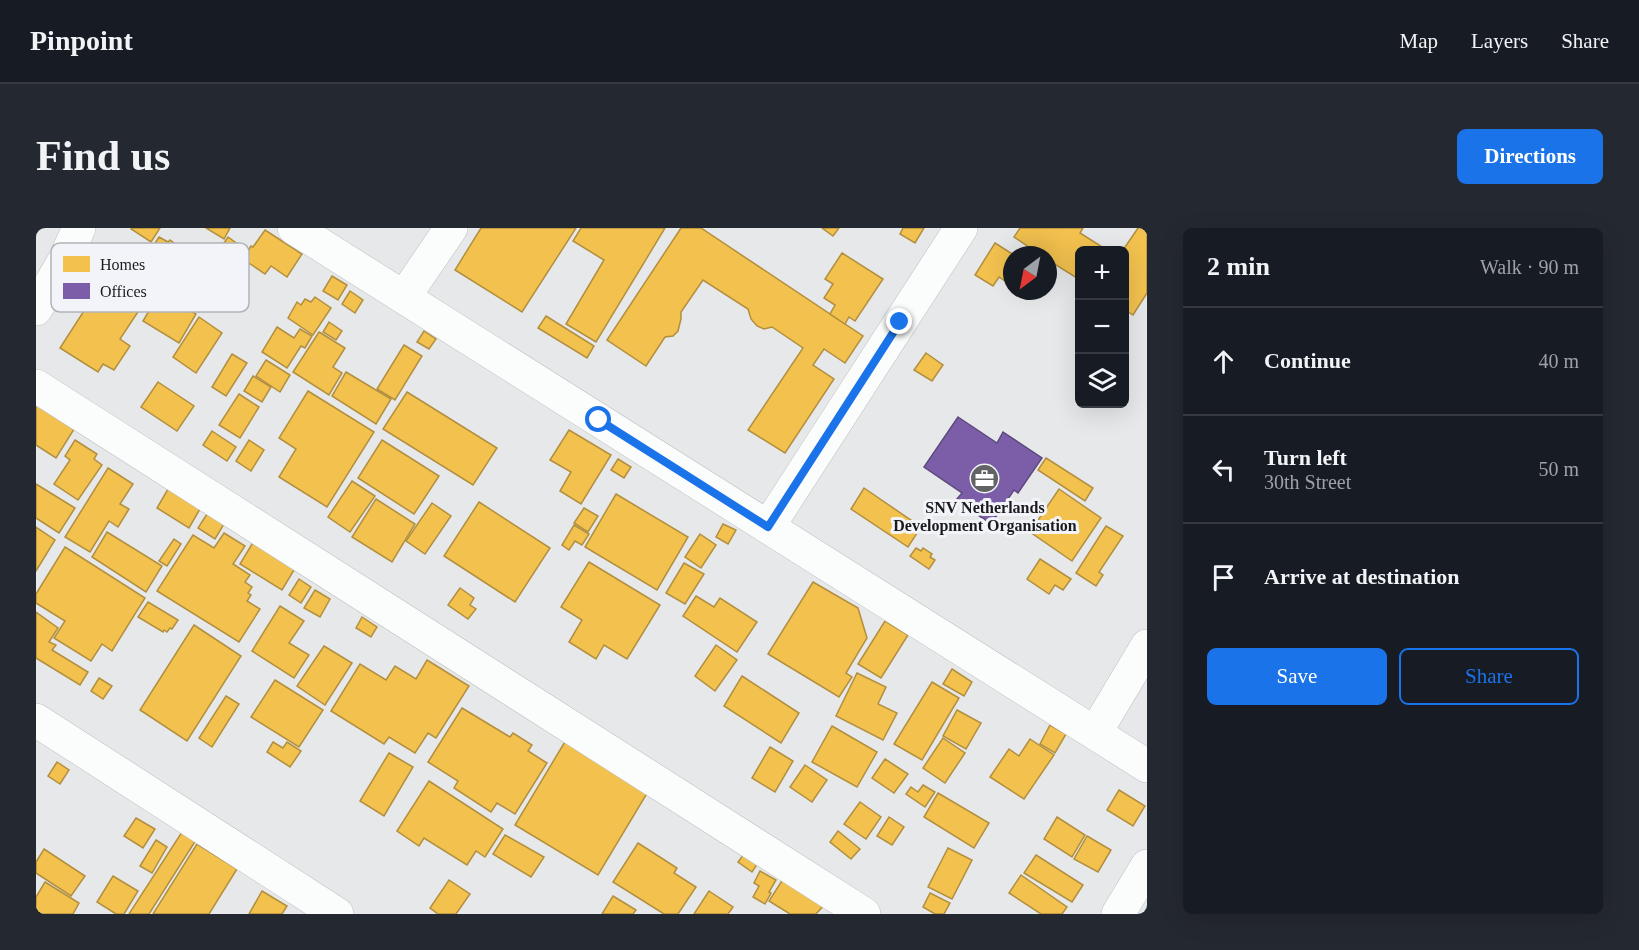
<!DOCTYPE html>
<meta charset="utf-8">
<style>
body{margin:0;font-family:"Times New Roman",serif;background:#242831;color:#f1f3f6}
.controls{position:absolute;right:18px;top:18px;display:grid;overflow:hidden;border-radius:9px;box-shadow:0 6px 24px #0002}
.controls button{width:54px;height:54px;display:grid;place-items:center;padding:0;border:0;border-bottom:2px solid #363941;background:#171b24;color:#f1f3f6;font:30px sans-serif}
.compass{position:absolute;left:967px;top:18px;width:54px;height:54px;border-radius:50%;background:#171b24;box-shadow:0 6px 24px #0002;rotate:212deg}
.stop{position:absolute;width:18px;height:18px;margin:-14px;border:4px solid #1a73e8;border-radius:50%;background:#fff}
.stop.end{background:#1a73e8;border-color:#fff;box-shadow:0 2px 6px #0008}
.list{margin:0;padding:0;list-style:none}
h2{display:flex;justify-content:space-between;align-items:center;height:78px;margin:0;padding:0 24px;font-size:26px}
h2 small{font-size:20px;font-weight:400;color:#9ea1a6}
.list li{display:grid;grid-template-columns:39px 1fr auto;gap:18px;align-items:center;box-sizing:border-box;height:108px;padding:0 24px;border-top:2px solid #363941}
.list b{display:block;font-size:22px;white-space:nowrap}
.list p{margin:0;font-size:20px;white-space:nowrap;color:#9ea1a6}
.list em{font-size:20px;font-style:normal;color:#9ea1a6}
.actions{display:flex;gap:12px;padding:18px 24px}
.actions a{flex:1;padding:14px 0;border:2px solid #1a73e8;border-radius:9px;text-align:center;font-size:21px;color:#1a73e8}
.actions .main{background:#1a73e8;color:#fff}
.icon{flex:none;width:33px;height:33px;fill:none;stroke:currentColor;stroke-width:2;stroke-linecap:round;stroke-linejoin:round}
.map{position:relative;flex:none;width:1111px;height:686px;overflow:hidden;border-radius:9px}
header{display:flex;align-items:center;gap:36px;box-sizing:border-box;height:84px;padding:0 30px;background:#171b24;border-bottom:2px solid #363941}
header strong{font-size:28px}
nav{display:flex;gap:33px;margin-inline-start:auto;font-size:21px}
.intro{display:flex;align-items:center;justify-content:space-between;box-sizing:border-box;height:144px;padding:0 36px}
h1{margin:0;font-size:42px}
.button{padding:15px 27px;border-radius:9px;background:#1a73e8;color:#fff;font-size:21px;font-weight:700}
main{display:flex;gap:36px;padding:0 36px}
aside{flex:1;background:#171b24;border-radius:9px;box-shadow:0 6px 24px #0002}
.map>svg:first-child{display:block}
.homes{fill:#f2c14e;stroke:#b28f3f;stroke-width:1.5}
.offices{fill:#7b5ea7;stroke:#5e4a7e;stroke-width:1.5}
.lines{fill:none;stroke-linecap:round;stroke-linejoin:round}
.minor-casing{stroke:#bebfc1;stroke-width:34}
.tertiary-casing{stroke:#bebfc1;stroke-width:34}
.minor{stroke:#fbfcfc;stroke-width:33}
.tertiary{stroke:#fbfcfc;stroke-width:33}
.route{stroke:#1a73e8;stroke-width:8}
.labels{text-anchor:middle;stroke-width:6;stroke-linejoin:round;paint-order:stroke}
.poi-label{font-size:16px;font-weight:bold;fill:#1b1b1d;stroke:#f3f4f9}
.key{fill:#f3f4f9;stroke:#b2b3b7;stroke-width:1.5}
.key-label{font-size:16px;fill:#1b1b1d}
</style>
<header>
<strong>Pinpoint</strong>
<nav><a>Map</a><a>Layers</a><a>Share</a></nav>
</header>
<div class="intro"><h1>Find us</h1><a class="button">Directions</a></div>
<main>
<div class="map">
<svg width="1111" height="686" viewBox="0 0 1111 686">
<rect width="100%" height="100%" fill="#e7e8ea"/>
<g class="homes">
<path d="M96,0h28l-9,14 -20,-13z"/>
<path d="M170,0h24l-6,11z"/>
<path d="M445,0h95l-54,84 -67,-42z"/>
<path d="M545,0h84l-69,114 -30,-18 38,-64 -31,-19z"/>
<path d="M645,0h20l162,108 -18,27 -21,-14 -11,16 21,14 -49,74 -37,-23 55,-82 -31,-21 -8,2 -7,-3 -6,-7 -3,-10 -45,-29 -22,32v7l-3,12 -5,5 -8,1 -19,29 -39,-26z"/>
<path d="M786,0h17l-6,8z"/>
<path d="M867,0h21l-9,15 -15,-9z"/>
<path d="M984,0h63l-3,5 27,17h-27v30l-32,-20v-5h-7l-27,-18z"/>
<path d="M1102,0h9v65l-14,22 -9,-6v-59h-1z"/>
<path d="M229,2l37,24 -15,23 -16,-11 -6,8 -22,-15 8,-13 2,1z"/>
<path d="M123,9l9,5 2,-2 19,14 -2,4 18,11 -8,13 14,9 -12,21 -40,-25 5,-7 -10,-7 4,-8 -8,-5 5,-7 -5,-2z"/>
<path d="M192,9l14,10 -26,42 -16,-11z"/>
<path d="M959,15l19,12h-2v31l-13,-9 -6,9 -18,-11z"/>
<path d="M806,25l41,26 -28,42 -6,-4 -4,7 -15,-10 5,-9 -11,-7 9,-14 -8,-5z"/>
<path d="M82,30l39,25 -37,56 10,7 -16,24 -11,-6 -5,8 -38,-24z"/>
<path d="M296,48l15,9 -9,15 -15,-9z"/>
<path d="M314,63l13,9 -8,13 -13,-9z"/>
<path d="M124,64l36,22 -17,29 -36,-22z"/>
<path d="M279,69l16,11 -18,27 -25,-17 9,-16 4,3 4,-6 6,3z"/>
<path d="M510,88l48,30 -7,12 -49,-30z"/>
<path d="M163,89l23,16 -26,40 -23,-16z"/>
<path d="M293,94l13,9 -6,9 -13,-8z"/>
<path d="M241,99l17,11 6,-9 12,7 -7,12 -4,-2 -14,22 -25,-16z"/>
<path d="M388,103l12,8 -7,10 -12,-7z"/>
<path d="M283,104l26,16 -12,19 9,6 -13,22 -36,-23z"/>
<path d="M368,117l18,11 -27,44 -18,-11z"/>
<path d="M890,125l17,12 -11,16 -18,-11z"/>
<path d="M196,126l15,9 -21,33 -14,-9z"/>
<path d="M230,132l24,15 -10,17 -24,-16z"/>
<path d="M310,144l45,27 -15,25 -44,-28z"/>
<path d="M217,148l18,11 -9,15 -18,-11z"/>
<path d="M122,154l36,24 -17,25 -36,-24z"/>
<path d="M272,163l66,41 -47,75 -48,-30 17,-28 -17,-11z"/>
<path d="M371,164l90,56 -24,37 -90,-56z"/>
<path d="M203,166l20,13 -19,31 -21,-13z"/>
<path d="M0,173l40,25 -20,32 -20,-13z"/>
<path d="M533,202l42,25 -30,49 -21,-13 11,-19 -21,-12z"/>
<path d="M176,203l24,16 -9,14 -24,-16z"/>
<path d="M39,212l22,14 -3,5 8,6 -24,35 -24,-16 16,-24 -5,-4z"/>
<path d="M213,212l15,10 -13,21 -15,-10z"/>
<path d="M346,212l57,36 -25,38 -56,-36z"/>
<path d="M1010,230l47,30 -8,13 -47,-31z"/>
<path d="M582,231l13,8 -7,11 -13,-8z"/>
<path d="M72,240l25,16 -13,20 9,5 -11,18 -9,-6 -19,31 -25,-15z"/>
<path d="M316,253l23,15 -25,36 -22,-15z"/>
<path d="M0,256l39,24 -16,25 -23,-15z"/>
<path d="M828,260l57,39 -13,20 -57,-38z"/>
<path d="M132,261l32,20 -11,19 -32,-20z"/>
<path d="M1023,261l42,29 -29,43 -42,-29z"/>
<path d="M580,266l72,43 -31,53 -72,-43z"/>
<path d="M340,271l39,25 -23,38 -40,-25z"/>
<path d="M443,274l71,46 -35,54 -71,-46z"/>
<path d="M396,275l19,13 -26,38 -19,-13z"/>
<path d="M548,280l14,8 -10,16 -14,-9z"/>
<path d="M171,286l17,10 -9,15 -17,-11z"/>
<path d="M687,296l13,6 -8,14 -12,-7z"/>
<path d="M538,297l15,9 -7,11 -7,-4 -6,9 -7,-5z"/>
<path d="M1070,298l17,10 -24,36 4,3 -7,11 -20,-13z"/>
<path d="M0,299l19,13 -19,31z"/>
<path d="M71,304l55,34 -16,26 -54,-35z"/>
<path d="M188,305l21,13 -12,18 17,11 -5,7 7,5 -4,6 3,2 -4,6 13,8 -21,33 -82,-51 36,-56 21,13z"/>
<path d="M664,306l16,11 -15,23 -16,-11z"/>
<path d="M138,311l7,5 -14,22 -8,-5z"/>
<path d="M219,311l42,26 -15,25 -42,-26z"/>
<path d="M29,319l80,51 -33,53 -10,-7 -11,17 -37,-23 11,-17 -29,-18v-9z"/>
<path d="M880,320l5,3 2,-3 9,6 -2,3 5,3 -6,9 -19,-13z"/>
<path d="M1004,331l31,20 -8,11 -8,-5 -6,9 -22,-15z"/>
<path d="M553,334l71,43 -33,54 -23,-14 -8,14 -27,-17 13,-22 -21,-13z"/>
<path d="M648,335l20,11 -19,30 -19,-11z"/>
<path d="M263,351l12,8 -10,16 -12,-8z"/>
<path d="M777,354l45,26 9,30 -21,35 6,4 -13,20 -71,-43z"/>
<path d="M424,360l14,10 -4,7 6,4 -8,10 -20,-14z"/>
<path d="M279,362l15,9 -10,18 -16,-9z"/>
<path d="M660,368l18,11 6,-9 37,24 -20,30 -54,-36z"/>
<path d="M112,374l30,18 -6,9 -2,-1 -3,4 -3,-2 -1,2 -25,-15z"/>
<path d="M244,378l24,15 -15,22 20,12 -15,23 -42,-27z"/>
<path d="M0,384l22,16 -9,14 7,3 -4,5 36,22 -8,13 -44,-27z"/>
<path d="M326,389l15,10 -6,10 -15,-9z"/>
<path d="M849,393l23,14 -27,43 -23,-14z"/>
<path d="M158,397l47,31 -54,85 -47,-31z"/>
<path d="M680,417l21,15 -22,31 -20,-15z"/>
<path d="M288,418l28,17 -27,42 -28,-19z"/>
<path d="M391,432l42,26 -33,52 -8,-5 -13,20 -26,-16 -5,7 -53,-33 29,-47 26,16 9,-14 21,13z"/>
<path d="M916,441l20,13 -8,14 -21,-12z"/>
<path d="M821,445l29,14 -8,17 19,9 -14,27 -47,-24z"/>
<path d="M706,448l57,37 -18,30 -57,-37z"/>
<path d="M63,450l13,8 -9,13 -12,-8z"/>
<path d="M239,452l48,30 -24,37 -48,-30z"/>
<path d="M896,454l27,16 -37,62 -28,-16z"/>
<path d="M190,468l13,8 -27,43 -13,-9z"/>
<path d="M426,480l48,29 3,-4 19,12 -4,6 19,12 -32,51 -18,-11 -6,9 -37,-24 4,-7 -30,-19z"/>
<path d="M921,482l24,13 -15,26 -23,-13z"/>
<path d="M1014,497l16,9 -11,19 -15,-9z"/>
<path d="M796,498l45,26 -20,35 -45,-25z"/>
<path d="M907,510l22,15 -20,30 -22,-15z"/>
<path d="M994,511l24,16 -30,44 -34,-22 19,-28 10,7z"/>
<path d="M530,512l83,50 -51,85 -83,-50z"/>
<path d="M237,514l10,6 4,-6 14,9 -11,16 -23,-15z"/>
<path d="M734,519l23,14 -18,31 -23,-14z"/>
<path d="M353,525l24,14 -29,49 -24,-15z"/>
<path d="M849,531l23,15 -14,19 -22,-15z"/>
<path d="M21,534l12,8 -9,14 -12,-8z"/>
<path d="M769,537l22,15 -15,22 -22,-15z"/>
<path d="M393,553l74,48 -18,28 -9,-6 -9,14 -43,-27 -5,8 -22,-15z"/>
<path d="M887,557l12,7 -10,15 -19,-13 5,-7 7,5z"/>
<path d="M1083,562l26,16 -12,20 -26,-16z"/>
<path d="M902,565l51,30 -15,25 -50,-31z"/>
<path d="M824,574l21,15 -15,22 -22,-15z"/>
<path d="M853,589l15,10 -12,18 -15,-9z"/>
<path d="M1021,589l28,18 -13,22 -28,-18z"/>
<path d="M100,590l19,11 -12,19 -19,-12z"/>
<path d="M802,603l22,18 -9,10 -21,-17z"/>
<path d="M146,604l14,8 -47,74h-20z"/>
<path d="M469,607l39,22 -13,20 -38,-23z"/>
<path d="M1051,608l24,14 -13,22 -24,-13z"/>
<path d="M120,612l11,7 -15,26 -12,-7z"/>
<path d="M602,615l39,25 -3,5 22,14 -18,27h-14l-51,-32z"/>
<path d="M161,616l40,25 -28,45h-56z"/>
<path d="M912,620l24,12 -20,39 -24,-12z"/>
<path d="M8,621l41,27 -14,20 -35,-23v-11z"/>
<path d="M711,622l13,10 -8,12 -14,-10z"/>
<path d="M1000,627l47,30 -11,17 -48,-29z"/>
<path d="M724,643l16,9 -7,12 2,1 -6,11 -12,-7 6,-11 -5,-3z"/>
<path d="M985,647l46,32 -5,7h-21l-32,-21z"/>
<path d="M77,648l25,15 -14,23h-8l-19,-12z"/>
<path d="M749,648l42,26 -11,12h-26l-21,-13z"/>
<path d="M413,652l21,14 -14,20h-18l-8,-6z"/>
<path d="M9,654l34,21 -6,11h-37v-17z"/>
<path d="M226,663l25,15 -5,8h-33z"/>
<path d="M673,663l24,16 -5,7h-34z"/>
<path d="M894,665l20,10 -6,11h-9l-12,-7z"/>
<path d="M577,668l23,14 -3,4h-31z"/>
</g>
<path class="offices" d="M922,189l39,26 6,-11 39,26 -24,35 -4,-3 -23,34 -35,-24 6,-7 -38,-26z"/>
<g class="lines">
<defs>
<g id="minor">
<path d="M258,0l853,538"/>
<path d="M368,69l47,-69"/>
<path d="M0,158l828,528"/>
<path d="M732,299l193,-299"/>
<path d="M0,492l301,194"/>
<path d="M1059,505l52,-87"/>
<path d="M1082,686l29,-48"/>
</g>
<path id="tertiary" d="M0,81l28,-48 15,-33"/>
</defs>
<use href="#minor" class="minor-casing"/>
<use href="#tertiary" class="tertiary-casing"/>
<use href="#minor" class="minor"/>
<use href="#tertiary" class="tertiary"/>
</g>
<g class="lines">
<path class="route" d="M563,192l169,107 132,-205"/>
</g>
<defs>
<symbol id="office-disc" viewBox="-11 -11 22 22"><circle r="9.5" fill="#626365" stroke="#f3f4f9"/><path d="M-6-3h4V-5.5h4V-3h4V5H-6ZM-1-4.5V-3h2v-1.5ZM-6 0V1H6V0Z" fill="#fff"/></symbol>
</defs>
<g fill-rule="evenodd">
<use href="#office-disc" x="932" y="234" width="33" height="33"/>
</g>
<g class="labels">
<g class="poi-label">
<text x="949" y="285">SNV Netherlands<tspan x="949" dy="18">Development Organisation</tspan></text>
</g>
</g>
<rect x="15" y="15" width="198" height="69" rx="9" class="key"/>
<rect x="27" y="28" width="27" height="16" fill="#f2c14e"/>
<rect x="27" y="55" width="27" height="16" fill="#7b5ea7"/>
<g class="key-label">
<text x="64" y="42">Homes</text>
<text x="64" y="69">Offices</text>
</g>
</svg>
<div class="controls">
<button>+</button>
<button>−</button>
<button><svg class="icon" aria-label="layers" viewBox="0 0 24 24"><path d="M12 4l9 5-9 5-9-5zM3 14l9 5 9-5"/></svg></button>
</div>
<svg class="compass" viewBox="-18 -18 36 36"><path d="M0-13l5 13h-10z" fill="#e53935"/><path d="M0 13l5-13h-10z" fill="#9ea1a6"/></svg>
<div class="stop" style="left:563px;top:192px"></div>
<div class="stop end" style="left:864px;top:94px"></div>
</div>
<aside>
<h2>2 min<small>Walk · 90 m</small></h2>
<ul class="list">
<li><svg class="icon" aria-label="ahead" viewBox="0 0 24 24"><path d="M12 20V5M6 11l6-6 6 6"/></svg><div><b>Continue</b></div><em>40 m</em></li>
<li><svg class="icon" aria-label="left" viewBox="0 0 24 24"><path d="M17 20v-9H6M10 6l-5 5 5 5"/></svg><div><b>Turn left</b><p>30th Street</p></div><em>50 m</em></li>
<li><svg class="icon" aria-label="arrive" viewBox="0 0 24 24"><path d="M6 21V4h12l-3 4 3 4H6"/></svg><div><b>Arrive at destination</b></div></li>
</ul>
<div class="actions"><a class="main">Save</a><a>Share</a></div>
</aside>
</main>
